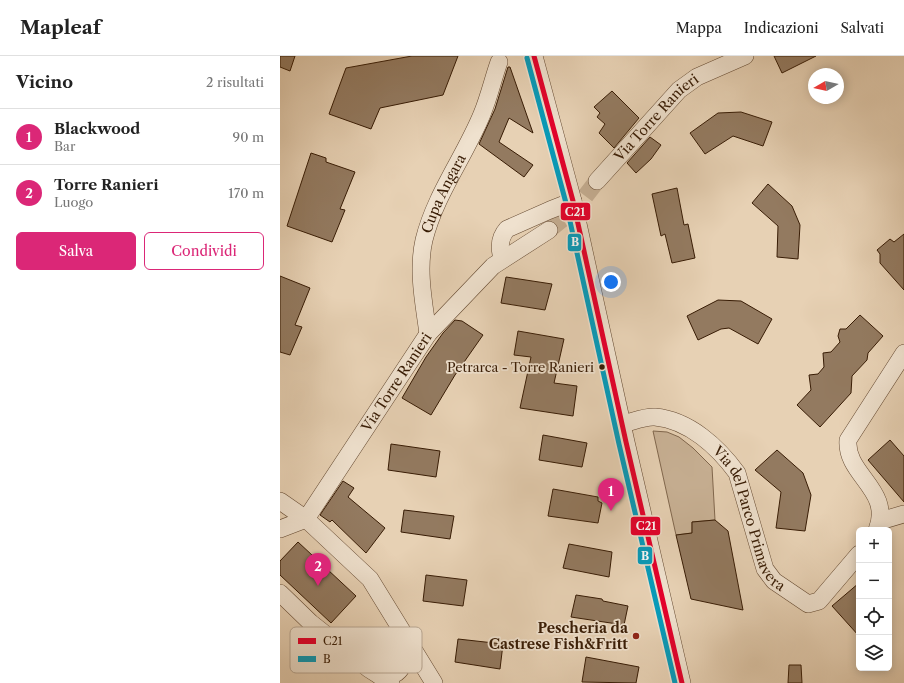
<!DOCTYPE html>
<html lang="it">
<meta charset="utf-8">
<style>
body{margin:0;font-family:"Libre Caslon Text",serif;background:#f2f2f2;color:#222}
.controls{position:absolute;right:12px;bottom:12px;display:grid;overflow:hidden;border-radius:6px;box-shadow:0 2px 10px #0003}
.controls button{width:36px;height:36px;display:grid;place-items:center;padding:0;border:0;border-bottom:1px solid #e0e0e0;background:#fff;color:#222;font:20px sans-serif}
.compass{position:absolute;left:528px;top:12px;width:36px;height:36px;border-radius:50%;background:#fff;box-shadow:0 2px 10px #0003;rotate:261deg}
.you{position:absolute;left:331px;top:226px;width:14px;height:14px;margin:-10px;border:3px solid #fff;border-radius:50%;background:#1a73e8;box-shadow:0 0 0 6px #1a73e833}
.badge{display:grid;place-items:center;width:26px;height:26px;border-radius:50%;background:#db2777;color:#fff;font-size:13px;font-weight:700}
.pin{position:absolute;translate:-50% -33px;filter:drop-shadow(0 1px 2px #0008)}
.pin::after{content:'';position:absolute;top:21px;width:14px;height:12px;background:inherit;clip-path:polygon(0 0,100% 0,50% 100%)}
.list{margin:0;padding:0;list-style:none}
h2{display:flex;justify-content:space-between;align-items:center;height:52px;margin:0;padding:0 16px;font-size:17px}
h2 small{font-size:13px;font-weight:400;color:#767676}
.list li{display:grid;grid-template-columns:26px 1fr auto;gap:12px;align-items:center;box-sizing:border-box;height:56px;padding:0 16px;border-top:1px solid #e0e0e0}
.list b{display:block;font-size:15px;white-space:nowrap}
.list p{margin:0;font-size:13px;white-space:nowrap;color:#767676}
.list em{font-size:13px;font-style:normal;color:#767676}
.actions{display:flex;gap:8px;padding:12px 16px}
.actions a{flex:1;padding:9px 0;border:1px solid #db2777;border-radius:6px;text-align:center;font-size:14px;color:#db2777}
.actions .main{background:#db2777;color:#fff}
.icon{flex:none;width:22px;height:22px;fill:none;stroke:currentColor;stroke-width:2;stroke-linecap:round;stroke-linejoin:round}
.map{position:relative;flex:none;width:624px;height:627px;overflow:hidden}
header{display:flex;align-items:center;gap:24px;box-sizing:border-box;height:56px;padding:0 20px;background:#fff;border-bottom:1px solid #e0e0e0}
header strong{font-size:19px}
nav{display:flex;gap:22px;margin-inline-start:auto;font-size:14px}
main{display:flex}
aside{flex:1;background:#fff}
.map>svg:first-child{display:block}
.green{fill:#c9b296;stroke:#80674e}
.building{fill:#937a60;stroke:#381c05}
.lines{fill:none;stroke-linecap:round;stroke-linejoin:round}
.minor-tunnel{stroke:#c4ad91;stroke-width:17;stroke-dasharray:17 8;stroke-linecap:butt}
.minor-casing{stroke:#644931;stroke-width:18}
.minor{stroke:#efe1ce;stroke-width:17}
.bus-1-casing{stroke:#efe1ce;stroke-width:8}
.bus-2-casing{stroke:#efe1ce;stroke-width:8}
.bus-1{stroke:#e4002b;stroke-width:5}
.bus-2{stroke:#069bba;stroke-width:5}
.bus-dot{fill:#381c05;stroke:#efe1ce;stroke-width:1.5}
.poi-dot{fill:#8f2418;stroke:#efe1ce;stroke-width:1.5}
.labels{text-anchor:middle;stroke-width:3.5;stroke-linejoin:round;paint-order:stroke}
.bus-label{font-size:13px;fill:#381c05;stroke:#efe1ce;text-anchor:end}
.street-label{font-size:14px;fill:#381c05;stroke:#efe1ce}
.poi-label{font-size:14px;font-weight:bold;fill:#381c05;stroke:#efe1ce;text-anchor:end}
.key{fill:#efe1ce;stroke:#b8a692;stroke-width:1}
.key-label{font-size:11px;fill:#381c05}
.line-badge{stroke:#efe1ce;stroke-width:1.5}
.badge-label{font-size:11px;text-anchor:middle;font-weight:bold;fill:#fff}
</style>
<header>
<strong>Mapleaf</strong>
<nav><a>Mappa</a><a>Indicazioni</a><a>Salvati</a></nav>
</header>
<main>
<aside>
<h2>Vicino<small>2 risultati</small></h2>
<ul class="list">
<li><span class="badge">1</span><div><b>Blackwood</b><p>Bar</p></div><em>90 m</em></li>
<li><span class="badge">2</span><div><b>Torre Ranieri</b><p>Luogo</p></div><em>170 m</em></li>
</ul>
<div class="actions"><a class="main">Salva</a><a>Condividi</a></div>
</aside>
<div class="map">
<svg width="624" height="627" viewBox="0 0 624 627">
<rect width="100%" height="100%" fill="#e7d1b4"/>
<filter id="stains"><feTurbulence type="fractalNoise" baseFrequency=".005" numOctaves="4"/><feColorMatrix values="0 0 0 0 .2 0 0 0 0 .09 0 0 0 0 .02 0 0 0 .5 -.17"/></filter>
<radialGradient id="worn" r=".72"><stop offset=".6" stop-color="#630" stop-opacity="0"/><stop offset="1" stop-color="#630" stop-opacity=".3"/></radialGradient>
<path class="green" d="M373,375l14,1 12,5 14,11 19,19 3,53 -23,2v11l-16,2z"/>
<g class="building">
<path d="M0,0h15l-5,15 -10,-4z"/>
<path d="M132,0h46l-15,39 -63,13 -9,21 -42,-15 17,-46z"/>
<path d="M494,0h42l-34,17z"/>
<path d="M228,11h2l23,66 -24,-15 -10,24 34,23 -9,12 -45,-33 16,-35z"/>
<path d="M332,35l27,27 -25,30 -15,-15 6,-9 -8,-7 3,-4 -6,-6z"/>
<path d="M461,56l31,10 -9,24 -30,-10 -28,18 -15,-21 28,-20z"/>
<path d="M370,81l11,8 -10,14 -15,14 -9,-10z"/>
<path d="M31,97l15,5v4l29,10 -15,37 5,1 -13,32 -45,-16z"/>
<path d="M488,128l24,22 8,19 -2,34 -21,-2 1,-31 -26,-23z"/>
<path d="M397,132l7,37 4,-1 7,34 -23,5 -7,-29 -4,2 -9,-42z"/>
<path d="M624,178v56l-24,-27v-9l-3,-4 13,-11 4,3z"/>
<path d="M0,220l30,12 -15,37 7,2 -12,28 -10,-3z"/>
<path d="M226,221l46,7 -7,26 -44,-7z"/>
<path d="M438,244l23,1 31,18 -14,25 -29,-16 -8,1 -23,11 -11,-24z"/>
<path d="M580,259l23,21 -15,17 -1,7 -15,16 -1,17 -31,34 -23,-22 14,-15 -2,-15 9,-1 6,-7 -1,-14 8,-1 9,-10 -2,-6 2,-7h6z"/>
<path d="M175,264l7,1 21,14 -28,40 -24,40 -29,-17 24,-41 17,-24z"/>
<path d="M238,275l46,8 -10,44 23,3 -4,30 -53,-8 11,-51 -17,-2z"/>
<path d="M263,379l44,8 -5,24 -43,-7z"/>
<path d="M610,384l14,16v46l-36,-42z"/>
<path d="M111,388l49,7 -4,26 -48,-7z"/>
<path d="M497,394l26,23 8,22 -6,36 -29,-3 5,-36 -26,-22z"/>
<path d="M63,425l11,7 -6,9 37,31 -19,25 -34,-33 -2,2 -10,-7z"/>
<path d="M273,433l45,8v4l4,2 -4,20 -50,-7z"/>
<path d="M124,454l50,6 -4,23 -49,-7z"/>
<path d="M435,464l13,11 15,79 -52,-11 -15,-64 16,-2v-11z"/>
<path d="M18,486l58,54 -25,27 -51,-48v-14z"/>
<path d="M289,488l43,8 -3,25 -46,-9z"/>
<path d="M146,519l41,5 -4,26 -40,-5z"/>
<path d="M579,527v53l-27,-30z"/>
<path d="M296,539l26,4 1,2 25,5 -4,19 -53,-8z"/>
<path d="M178,583l45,5 -3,25 -45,-7z"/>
<path d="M306,601l53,10 -3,16 -54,-1z"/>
<path d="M509,609h12l1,18h-14z"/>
</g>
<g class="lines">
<path class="minor-tunnel" d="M269,174l28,-23 20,-26"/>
<defs>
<g id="minor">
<path d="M254,0l39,145 53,241 56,241"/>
<path id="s1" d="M317,125l82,-91 18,-13 48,-21"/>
<path d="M222,202c-3,-10 -3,-20 5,-29l43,-19 23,-9"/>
<path id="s2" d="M148,278c-4,-31 -11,-63 -4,-94 11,-45 41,-84 58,-126 7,-17 11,-35 17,-52"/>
<path id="s3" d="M342,368c10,-2 23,-8 33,-7 34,3 63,30 82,56l28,96 9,12 34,23 11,-3 40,-47"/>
<path d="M0,445l26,18 64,60 64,104"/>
<path id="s4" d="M26,463l122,-185 65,-68 56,-36"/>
<path d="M600,465l24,-7"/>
<path d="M0,473l26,-10"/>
<path d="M597,474c16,-40 -32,-55 -29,-90l56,-87"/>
<path d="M0,537l31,30 58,46 22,14"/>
<path d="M99,619c3,0 9,1 13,0 16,-5 13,-29 12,-41"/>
</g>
</defs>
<use href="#minor" class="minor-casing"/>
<use href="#minor" class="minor"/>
<defs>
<path id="bus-1" d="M254,0l39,145 53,241 56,241"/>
<path id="bus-2" d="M247,2l39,145 53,241 56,239"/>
</defs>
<use href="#bus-1" class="bus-1-casing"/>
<use href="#bus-2" class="bus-2-casing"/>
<use href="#bus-1" class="bus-1"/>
<use href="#bus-2" class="bus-2"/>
</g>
<circle class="bus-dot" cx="322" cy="311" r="3.5"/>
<circle class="poi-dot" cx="356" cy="580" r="4"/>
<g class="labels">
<g class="bus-label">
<text x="314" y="316">Petrarca - Torre Ranieri</text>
</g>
<g class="street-label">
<text dy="5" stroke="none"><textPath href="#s1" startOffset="87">Via Torre Ranieri</textPath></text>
<text dy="5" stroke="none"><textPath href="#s2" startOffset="145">Cupa Angara</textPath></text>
<text dy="5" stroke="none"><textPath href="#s4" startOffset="164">Via Torre Ranieri</textPath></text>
<text dy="5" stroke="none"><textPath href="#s3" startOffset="183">Via del Parco Primavera</textPath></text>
</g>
<g class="poi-label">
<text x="348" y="577">Pescheria da<tspan x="348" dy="16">Castrese Fish&amp;Fritt</tspan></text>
</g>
</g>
<rect x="10" y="571" width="132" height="46" rx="6" class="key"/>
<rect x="18" y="582" width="18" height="6" fill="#e4002b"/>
<rect x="18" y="600" width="18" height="6" fill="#069bba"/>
<g class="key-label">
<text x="43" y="589">C21</text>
<text x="43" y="607">B</text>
</g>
<g class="line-badge">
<rect x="280" y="146" width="31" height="19" rx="4" fill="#e4002b"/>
<rect x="287" y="177" width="15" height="19" rx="4" fill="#069bba"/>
<rect x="350" y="460" width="31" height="20" rx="4" fill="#e4002b"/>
<rect x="357" y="490" width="16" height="19" rx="4" fill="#069bba"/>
</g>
<g class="badge-label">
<text x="295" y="160">C21</text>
<text x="295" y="190">B</text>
<text x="366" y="474">C21</text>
<text x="365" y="504">B</text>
</g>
<rect width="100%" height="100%" filter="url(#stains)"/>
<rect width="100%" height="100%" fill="url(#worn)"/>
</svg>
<div class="controls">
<button>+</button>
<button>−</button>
<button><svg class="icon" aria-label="locate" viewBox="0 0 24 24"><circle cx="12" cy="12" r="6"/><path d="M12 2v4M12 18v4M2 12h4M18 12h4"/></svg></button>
<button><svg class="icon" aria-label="layers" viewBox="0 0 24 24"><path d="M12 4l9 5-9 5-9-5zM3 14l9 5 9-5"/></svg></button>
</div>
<svg class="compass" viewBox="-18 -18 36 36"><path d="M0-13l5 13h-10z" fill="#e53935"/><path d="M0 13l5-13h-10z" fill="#767676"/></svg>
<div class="you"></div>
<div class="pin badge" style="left:331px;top:455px">1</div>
<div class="pin badge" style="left:38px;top:530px">2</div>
</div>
</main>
